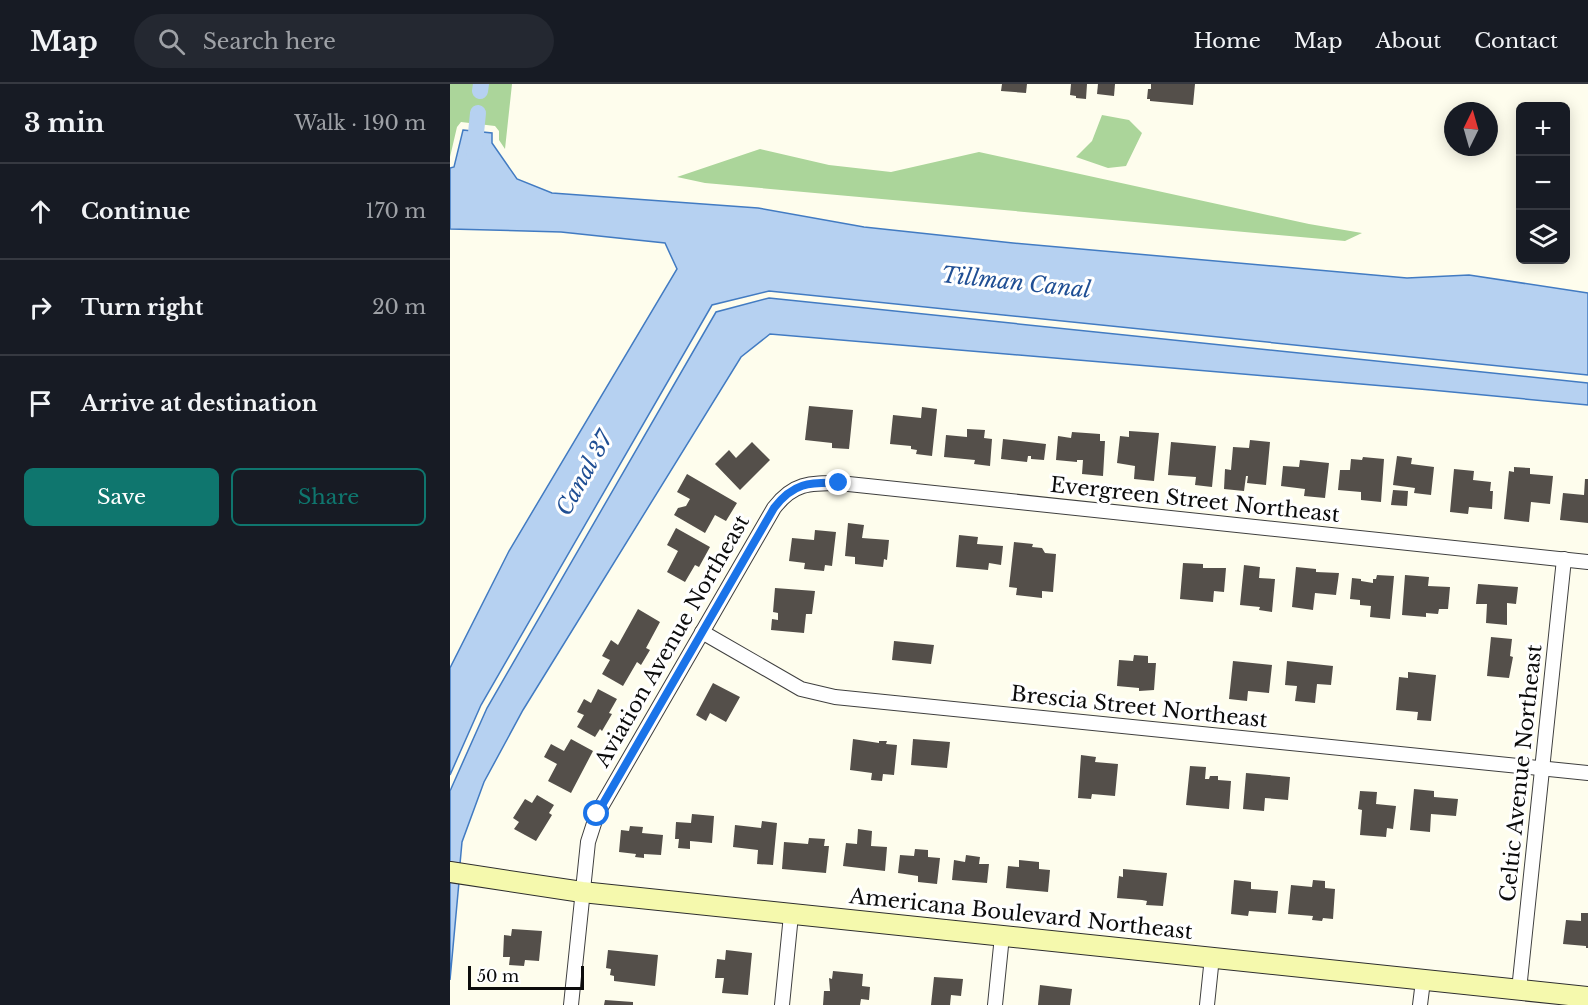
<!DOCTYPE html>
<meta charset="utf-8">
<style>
body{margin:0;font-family:"Libre Baskerville",serif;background:#242831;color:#f1f3f6}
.controls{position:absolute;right:18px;top:18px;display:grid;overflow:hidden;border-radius:9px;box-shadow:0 3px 15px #0003}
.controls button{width:54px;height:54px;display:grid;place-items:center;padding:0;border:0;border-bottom:2px solid #363941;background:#171b24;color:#f1f3f6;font:30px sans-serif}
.compass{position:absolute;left:994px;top:18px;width:54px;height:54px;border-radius:50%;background:#171b24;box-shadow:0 3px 15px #0003;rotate:5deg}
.scale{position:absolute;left:18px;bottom:15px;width:116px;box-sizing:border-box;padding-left:6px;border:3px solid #0c0c0c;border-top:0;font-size:16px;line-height:21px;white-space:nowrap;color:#0c0c0c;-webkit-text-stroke:4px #fff;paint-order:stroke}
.stop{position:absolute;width:18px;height:18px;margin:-14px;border:4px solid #1a73e8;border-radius:50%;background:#fff}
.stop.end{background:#1a73e8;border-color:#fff;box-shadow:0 2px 6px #0008}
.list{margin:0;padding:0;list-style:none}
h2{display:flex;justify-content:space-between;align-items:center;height:78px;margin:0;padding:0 24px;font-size:26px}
h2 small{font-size:20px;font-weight:400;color:#9ea1a6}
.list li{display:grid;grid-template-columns:39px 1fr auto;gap:18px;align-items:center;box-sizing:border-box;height:96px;padding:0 24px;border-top:2px solid #363941}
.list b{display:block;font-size:22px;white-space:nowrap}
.list em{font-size:20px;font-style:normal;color:#9ea1a6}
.actions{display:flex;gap:12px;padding:18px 24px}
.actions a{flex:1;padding:14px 0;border:2px solid #0f766e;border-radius:9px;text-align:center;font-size:21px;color:#0f766e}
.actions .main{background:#0f766e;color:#fff}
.icon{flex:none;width:33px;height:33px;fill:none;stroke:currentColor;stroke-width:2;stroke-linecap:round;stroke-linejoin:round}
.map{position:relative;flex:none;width:1138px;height:921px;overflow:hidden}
header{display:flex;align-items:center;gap:36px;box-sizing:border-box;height:84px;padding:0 30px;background:#171b24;border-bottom:2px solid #363941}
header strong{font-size:28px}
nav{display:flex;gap:33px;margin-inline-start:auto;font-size:21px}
.search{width:420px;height:54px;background:#242831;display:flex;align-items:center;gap:15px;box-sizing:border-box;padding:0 21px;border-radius:33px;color:#9ea1a6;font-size:22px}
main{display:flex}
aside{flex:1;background:#171b24}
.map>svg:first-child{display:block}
.forest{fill:#abd59a}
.water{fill:#b6d1f1;stroke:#427bc2;stroke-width:1.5}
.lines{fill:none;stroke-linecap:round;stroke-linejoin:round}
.canal{stroke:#b6d1f1;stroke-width:16}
.building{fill:#544f4a}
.street-casing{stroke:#3f3f3f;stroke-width:16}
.secondary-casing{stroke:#2e2e2e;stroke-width:22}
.street{stroke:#fff;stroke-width:14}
.secondary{stroke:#f5f9ad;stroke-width:20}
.route{stroke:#1a73e8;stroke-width:8}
.labels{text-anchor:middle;stroke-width:6;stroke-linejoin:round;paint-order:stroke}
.street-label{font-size:21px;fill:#0c0c0c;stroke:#fff}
.water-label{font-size:22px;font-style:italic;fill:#204f94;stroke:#fff}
</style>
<header>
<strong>Map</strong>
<div class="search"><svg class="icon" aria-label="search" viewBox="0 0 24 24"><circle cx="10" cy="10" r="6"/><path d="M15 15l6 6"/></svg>Search here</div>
<nav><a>Home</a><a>Map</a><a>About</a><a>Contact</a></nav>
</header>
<main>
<aside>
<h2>3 min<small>Walk · 190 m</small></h2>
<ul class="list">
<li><svg class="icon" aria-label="ahead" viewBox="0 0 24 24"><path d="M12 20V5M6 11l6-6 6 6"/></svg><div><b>Continue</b></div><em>170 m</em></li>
<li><svg class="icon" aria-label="right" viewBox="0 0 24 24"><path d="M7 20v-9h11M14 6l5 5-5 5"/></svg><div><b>Turn right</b></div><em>20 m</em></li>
<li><svg class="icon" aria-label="arrive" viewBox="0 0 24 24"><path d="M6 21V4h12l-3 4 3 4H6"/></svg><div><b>Arrive at destination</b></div></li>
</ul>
<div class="actions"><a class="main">Save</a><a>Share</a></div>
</aside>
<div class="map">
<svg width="1138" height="921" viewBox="0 0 1138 921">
<rect width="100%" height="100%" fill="#fefded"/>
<g class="forest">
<path d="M0,0h62l-7,65 -6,-9v-9l-4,-5 -34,-4 -4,5 -7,30z"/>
<path d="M652,31l27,5 13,13 -16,33 -18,2 -32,-11 16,-16z"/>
<path d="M310,65l69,16 62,7 88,-20 330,72 53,9 -17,8 -640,-58 -28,-6z"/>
</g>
<g class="water">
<path d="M13,46l29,3v10l25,36 35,14 206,15 106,19 149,16 394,35 62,-3 119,18v82l-819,-84 -57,14 -231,400 -31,70v-107l59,-117 168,-282 -12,-26 -104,-11 -111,-3v-61l4,-1z"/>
<path d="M319,214l819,85v22l-157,-15 -661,-56 -29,23 -218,353 -39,72 -22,60 -2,22 -10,-1v-72l37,-83 229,-396z"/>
<path d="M0,797l9,1 -9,98z"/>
</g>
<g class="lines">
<g class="canal">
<path d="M30,7l1,-7"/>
<path d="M24,69l4,-40"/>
</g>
</g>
<g class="building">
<path d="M552,0h25l-1,9 -25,-2z"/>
<path d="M621,0h16l-1,15 -10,-1v-2l-6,-1z"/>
<path d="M648,0h17l-1,12 -17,-2z"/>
<path d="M701,0h44l-2,21 -43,-4v-2h-3l1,-10h3z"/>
<path d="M359,322l44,4 -4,39 -17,-1v-5l-27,-3z"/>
<path d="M472,323l15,2 -5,47 -16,-2 1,-4 -6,-1v-3l-21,-2 3,-29 28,3z"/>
<path d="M517,345l18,1 -1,8 8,1 -2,27 -16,-2 1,-4 -31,-3 2,-22 21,2z"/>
<path d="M679,347l30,2 -5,48 -20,-2 1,-13 -18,-3 3,-27 9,1z"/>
<path d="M622,348l28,2v7h5l-2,35 -21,-2 1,-14h-6v2l-21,-2 2,-24 13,2z"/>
<path d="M553,355l43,5 -2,16 -13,-1v-3h-3l-1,6 -26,-3z"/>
<path d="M800,356l20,2 -4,43 -19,-2 1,-7h-2l-2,15 -20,-2 1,-20 6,1 2,-23 16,1z"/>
<path d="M302,358l18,18 -30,30 -25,-26 14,-14 7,8z"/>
<path d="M721,358l45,4 -4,41 -17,-2 1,-8 -28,-2z"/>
<path d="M947,372l15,2 -1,6 23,3 -3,28 -17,-2 1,-5 -22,-3z"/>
<path d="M913,373l21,2 -3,43 -20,-2v-8l-23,-2 2,-20h10l1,-11 11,1z"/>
<path d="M850,376l29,3 -4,35 -21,-2 1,-7 -24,-3 2,-20 16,1z"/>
<path d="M1064,383l16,1v6l23,2 -3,28 -19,-2 -2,20 -25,-3 5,-48 5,1z"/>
<path d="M1004,385l20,2 -1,9 18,2 -1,9h3l-1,18 -23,-2 -1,7 -18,-2z"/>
<path d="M237,390l50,29 -11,18 -11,-6 -10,18 -31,-18 4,-7 8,-2 4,-7 -13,-7z"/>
<path d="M1135,395h3v44l-28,-3 3,-27 21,2z"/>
<path d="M943,406l15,1 -1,15 -16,-1z"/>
<path d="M398,439l16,2 -2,13 27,2 -2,20 -3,-1 -1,8 -28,-3v-7l-10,-1z"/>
<path d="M226,444l34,19 -11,20 -4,-2 -10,17 -18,-10 11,-21 -11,-6z"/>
<path d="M365,446l21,2 -4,34 -7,-1 -1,6 -20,-2 1,-6 -16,-2 3,-23 22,2z"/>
<path d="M509,451l19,2 -1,7 26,2 -2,19 -12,-2 -1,7 -32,-3z"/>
<path d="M564,458l19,2 -1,3 10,1 3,5 11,1 -3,38 -11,-1v7l-26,-3 1,-7 -8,-1z"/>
<path d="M733,479l20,1v4h23l-2,24 -10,-1 -1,11 -33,-3z"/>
<path d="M794,481l16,2 -1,11 16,1 -3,33 -13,-2 1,-3 -20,-2z"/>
<path d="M846,483l20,2v3l23,1 -3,22 -21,-2 -2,17 -21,-3z"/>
<path d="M927,491l17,1 -4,43 -20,-2 1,-11 -11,-1v-5l-10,-1 2,-21 9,1v2l12,2v-4h3z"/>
<path d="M955,491l24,2 -1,9 22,1 -2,22h-9l-1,5 -12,-1v4l-24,-2z"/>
<path d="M1028,500l40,3 -2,17 -9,-1v22l-21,-2 1,-19h-11z"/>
<path d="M325,504l40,3 -3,23h-6l-2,19 -33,-3 1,-11 6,1v-7l-5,-1z"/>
<path d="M188,525l22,13 -14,26 4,2 -9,15 -4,-3 -14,24 -21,-12 8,-14 -8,-4 9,-16 7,5z"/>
<path d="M1041,553l21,2 -2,17 3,1 -4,21 -22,-2z"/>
<path d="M444,557l40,4 -3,19 -39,-4z"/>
<path d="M684,571l14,1v7h8l-2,27 -15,1v-3l-22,-2 2,-26 14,1z"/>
<path d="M783,577l39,4 -3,28 -21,-2 -1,10 -18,-2z"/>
<path d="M837,577l46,5 -2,19 -14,-1 -2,19 -20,-2 2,-15 -12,-1z"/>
<path d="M958,588l28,3 -5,46 -14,-1 1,-8 -22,-2 3,-33 9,1z"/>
<path d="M263,599l27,14 -14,25 -16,-9 -4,8 -10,-6z"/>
<path d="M148,605l19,10 -8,14 3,1 -10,17 -2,-2 -5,8 -18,-10 7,-12 -7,-3 7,-13 7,4z"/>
<path d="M121,655l22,12 -22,42 -23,-12 9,-17 -13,-7 7,-13 13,7z"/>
<path d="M403,655l26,4v-2h8l-1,3 11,1 -3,30 -11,-1 -1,7 -11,-1 1,-7 -22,-3z"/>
<path d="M463,655l37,3 -3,26 -36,-3z"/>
<path d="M631,671l15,2 -1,5 23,2 -3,32 -23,-2 -1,5 -13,-1z"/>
<path d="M740,682l16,1 -1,12h4l1,-3h8v4l13,1 -2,28 -43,-4z"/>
<path d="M796,689l44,4 -2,23 -23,-2 -1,13 -21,-2z"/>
<path d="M964,705l20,2v6l24,2 -2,17 -25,-2 -1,18 -20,-2z"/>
<path d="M910,707l17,1 -1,12 20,2 -3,23 -6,-1 -1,9 -26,-2 2,-25 -4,-1z"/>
<path d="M87,711l17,10 -5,8 3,2 -16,26 -22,-12 5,-7 -6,-4 12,-19 7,4z"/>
<path d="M242,730l22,2 -2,27 -22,-2v8l-12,-1 1,-9h-4l1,-17 15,1z"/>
<path d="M312,737l15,2 -4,42 -16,-1 1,-14 -25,-3 2,-22 26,3z"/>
<path d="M180,742l13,1 -1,6 21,2 -2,20 -17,-1v4l-9,-1 1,-3 -17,-2 2,-22 8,1z"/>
<path d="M408,745l14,2 -1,15 16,1 -2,24 -42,-5 3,-23 11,1z"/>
<path d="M359,754l16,1 -1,7h5l-3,27 -44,-4 2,-27 24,2z"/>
<path d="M465,765l13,1v7l12,1 -3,26 -19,-2v-6l-20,-3 2,-18 14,1z"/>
<path d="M516,771l14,2 -1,7h10l-2,19 -35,-3 2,-20 11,2z"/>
<path d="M569,776l20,2v7l11,1 -2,22 -42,-4 2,-22 11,1z"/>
<path d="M673,785l44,4 -4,33 -17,-1 1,-4 -5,-1 -25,-2 2,-22 4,1z"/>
<path d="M784,796l17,2v7l27,2 -2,22 -27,-2 -1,5 -17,-2z"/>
<path d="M863,796l12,1v7l10,1 -2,30 -10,-1 -1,3 -10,-1 1,-4 -25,-2 3,-29 21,2z"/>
<path d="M1131,829h7v35h-2v-2l-23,-2 3,-24 15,1z"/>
<path d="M62,845l30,2 -3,30 -14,-1 -1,6 -15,-1 1,-8h-7l1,-22 7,1z"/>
<path d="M158,866l50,5 -3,31 -41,-5v-5l-4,-1 1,-6 -5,-1z"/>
<path d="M276,866l26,3 -4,42 -26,-2 2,-15h-9l2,-19 8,1z"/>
<path d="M383,887l30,3 -1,12 8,1 -1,13 -8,-1 -1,6h-37l1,-14h6l-1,-13 3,1z"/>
<path d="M484,893l29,2 -2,17 -10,-1 -1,10h-19z"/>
<path d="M590,901l32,4 -2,16h-32z"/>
<path d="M155,916l28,2v3h-29z"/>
</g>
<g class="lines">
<defs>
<g id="street">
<path d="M252,548l99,57 34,8 753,76"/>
<path d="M1069,906l45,-431"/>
<path d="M121,921l17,-163 9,-28 177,-306c19,-25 35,-25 65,-25l749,79"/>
<path d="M332,921l9,-90"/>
<path d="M545,921l7,-69"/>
<path d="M757,921l5,-48"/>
<path d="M970,921l3,-24"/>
</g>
<path id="secondary" d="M0,788l132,20 1006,105"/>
</defs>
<use href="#street" class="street-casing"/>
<use href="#secondary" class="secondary-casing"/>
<use href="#street" class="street"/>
<use href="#secondary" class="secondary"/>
</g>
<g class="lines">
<path class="route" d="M147,730l177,-306c19,-25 35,-26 65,-25"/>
</g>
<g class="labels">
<g class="street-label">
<text transform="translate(745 416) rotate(6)" y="7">Evergreen Street Northeast</text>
<text transform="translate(222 557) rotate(-60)" y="7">Aviation Avenue Northeast</text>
<text transform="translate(689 623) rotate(6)" y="7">Brescia Street Northeast</text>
<text transform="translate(1071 689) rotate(-84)" y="7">Celtic Avenue Northeast</text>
<text transform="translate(571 830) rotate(6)" y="7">Americana Boulevard Northeast</text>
</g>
<g class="water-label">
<text transform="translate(566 198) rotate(6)" y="8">Tillman Canal</text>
<text transform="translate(134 389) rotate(-61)" y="8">Canal 37</text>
</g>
</g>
</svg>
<div class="controls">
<button>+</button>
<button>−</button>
<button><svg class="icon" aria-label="layers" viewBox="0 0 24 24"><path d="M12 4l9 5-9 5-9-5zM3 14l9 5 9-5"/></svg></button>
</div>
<svg class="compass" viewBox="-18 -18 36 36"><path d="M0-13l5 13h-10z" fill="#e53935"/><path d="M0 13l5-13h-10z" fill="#9ea1a6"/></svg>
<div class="scale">50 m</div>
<div class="stop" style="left:147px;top:730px"></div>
<div class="stop end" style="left:389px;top:399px"></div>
</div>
</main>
